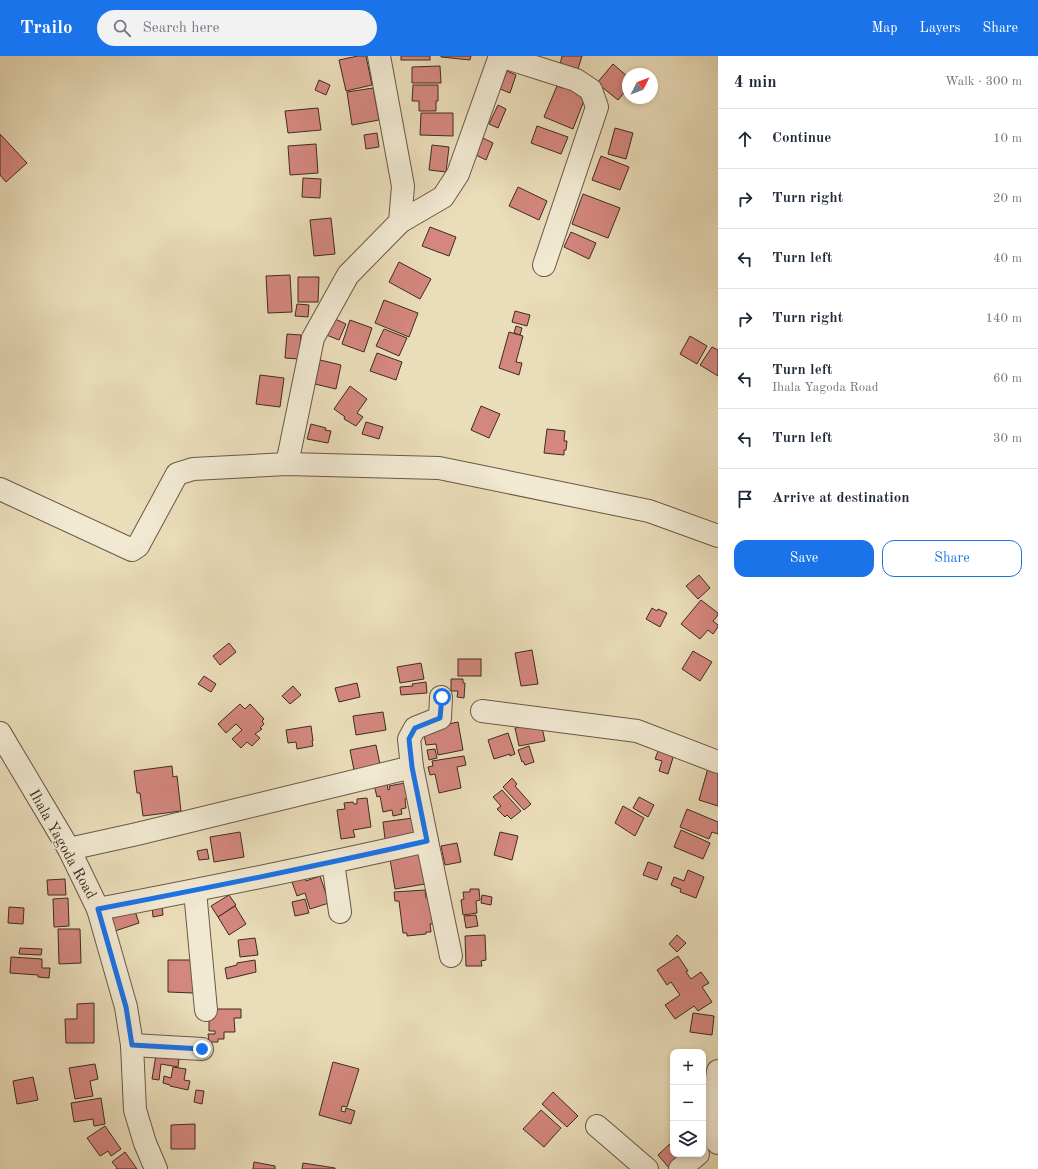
<!DOCTYPE html>
<meta charset="utf-8">
<style>
body{margin:0;font-family:"Old Standard TT",serif;background:#f2f2f3;color:#1f2937}
.controls{position:absolute;right:12px;bottom:12px;display:grid;overflow:hidden;border-radius:8px;box-shadow:0 2px 6px #0003}
.controls button{width:36px;height:36px;display:grid;place-items:center;padding:0;border:0;border-bottom:1px solid #e0e1e3;background:#fff;color:#1f2937;font:20px sans-serif}
.compass{position:absolute;left:622px;top:12px;width:36px;height:36px;border-radius:50%;background:#fff;box-shadow:0 2px 6px #0003;rotate:48deg}
.stop{position:absolute;width:12px;height:12px;margin:-9px;border:3px solid #1a73e8;border-radius:50%;background:#fff}
.stop.end{background:#1a73e8;border-color:#fff;box-shadow:0 1px 4px #0008}
.list{margin:0;padding:0;list-style:none}
h2{display:flex;justify-content:space-between;align-items:center;height:52px;margin:0;padding:0 16px;font-size:17px}
h2 small{font-size:13px;font-weight:400;color:#747a83}
.list li{display:grid;grid-template-columns:26px 1fr auto;gap:12px;align-items:center;box-sizing:border-box;height:60px;padding:0 16px;border-top:1px solid #e0e1e3}
.list b{display:block;font-size:15px;white-space:nowrap}
.list p{margin:0;font-size:13px;white-space:nowrap;color:#747a83}
.list em{font-size:13px;font-style:normal;color:#747a83}
.actions{display:flex;gap:8px;padding:12px 16px}
.actions a{flex:1;padding:9px 0;border:1px solid #1a73e8;border-radius:12px;text-align:center;font-size:14px;color:#1a73e8}
.actions .main{background:#1a73e8;color:#fff}
.icon{flex:none;width:22px;height:22px;fill:none;stroke:currentColor;stroke-width:2;stroke-linecap:round;stroke-linejoin:round}
.map{position:relative;flex:none;width:718px;height:1113px;overflow:hidden}
header{display:flex;align-items:center;gap:24px;box-sizing:border-box;height:56px;padding:0 20px;background:#1a73e8;color:#fff}
header strong{font-size:19px}
nav{display:flex;gap:22px;margin-inline-start:auto;font-size:14px}
.search{width:280px;height:36px;background:#f2f2f3;display:flex;align-items:center;gap:10px;box-sizing:border-box;padding:0 14px;border-radius:22px;color:#747a83;font-size:15px}
main{display:flex}
aside{flex:1;background:#fff}
.map>svg:first-child{display:block}
.building{fill:#d4877f;stroke:#3e2b21}
.lines{fill:none;stroke-linecap:round;stroke-linejoin:round}
.minor-casing{stroke:#695847;stroke-width:24}
.minor{stroke:#f1e9d2;stroke-width:22}
.route{stroke:#1a73e8;stroke-width:5}
.labels{text-anchor:middle;stroke-width:3.5;stroke-linejoin:round;paint-order:stroke}
.street-label{font-size:15px;fill:#3e2b21;stroke:#f1e9d2}
</style>
<header>
<strong>Trailo</strong>
<div class="search"><svg class="icon" aria-label="search" viewBox="0 0 24 24"><circle cx="10" cy="10" r="6"/><path d="M15 15l6 6"/></svg>Search here</div>
<nav><a>Map</a><a>Layers</a><a>Share</a></nav>
</header>
<main>
<div class="map">
<svg width="718" height="1113" viewBox="0 0 718 1113">
<rect width="100%" height="100%" fill="#eaddb9"/>
<filter id="stains"><feTurbulence type="fractalNoise" baseFrequency=".005" numOctaves="4"/><feColorMatrix values="0 0 0 0 .2 0 0 0 0 .09 0 0 0 0 .02 0 0 0 .5 -.17"/></filter>
<radialGradient id="worn" r=".72"><stop offset=".6" stop-color="#630" stop-opacity="0"/><stop offset="1" stop-color="#630" stop-opacity=".3"/></radialGradient>
<g class="building">
<path d="M358,0h8l6,29 -26,6 -7,-31z"/>
<rect x="401" y="0" width="29" height="4"/>
<path d="M441,0h30l-1,4 -29,-3z"/>
<path d="M562,0h20l-6,19 -17,-6z"/>
<path d="M613,8l15,13v11l-10,12 -21,-17z"/>
<path d="M440,10l1,17h-29v-16z"/>
<path d="M507,15l9,4 -6,18 -10,-4z"/>
<path d="M319,24l11,5 -4,10 -11,-5z"/>
<path d="M565,24l14,6 -3,8 9,4 -12,31 -29,-12 13,-31 5,2z"/>
<path d="M413,29h25v16h-2v10h-17v-10h-7z"/>
<path d="M373,32l6,32 -27,5 -5,-33z"/>
<path d="M498,49l8,4 -8,19 -9,-4z"/>
<path d="M318,52l3,22 -33,3 -3,-22z"/>
<path d="M421,57h32v23l-33,-1z"/>
<path d="M537,70l31,11 -7,17 -30,-11z"/>
<path d="M615,72l18,5 -7,26 -18,-5z"/>
<path d="M377,77l2,14 -13,2 -2,-14z"/>
<path d="M0,78l27,29 -21,19 -6,-7z"/>
<path d="M483,82l10,5 -7,17 -10,-5z"/>
<path d="M316,88l2,29 -28,2 -2,-29z"/>
<path d="M432,89l17,2 -3,25 -17,-2z"/>
<path d="M601,100l28,11 -9,23 -28,-10z"/>
<path d="M303,122l18,1 -1,19 -18,-1z"/>
<path d="M518,131l29,14 -8,19 -30,-14z"/>
<path d="M583,138l37,14 -12,30 -36,-14z"/>
<path d="M331,162l4,36 -21,2 -4,-36z"/>
<path d="M430,171l26,10 -7,19 -27,-10z"/>
<path d="M571,176l25,11 -7,16 -25,-12z"/>
<path d="M399,206l32,17 -11,20 -31,-17z"/>
<path d="M290,219l2,37 -24,1 -2,-37z"/>
<path d="M298,221h21l-1,25h-20z"/>
<path d="M384,244l34,13 -9,24 -34,-14z"/>
<path d="M297,248l12,1 -1,12 -13,-1z"/>
<path d="M515,255l15,4 -3,11 -15,-4z"/>
<path d="M331,261l15,7 -7,16 -15,-6z"/>
<path d="M350,264l22,8 -8,24 -22,-8z"/>
<path d="M516,270l6,2 -2,7 -6,-2z"/>
<path d="M384,273l23,9 -8,18 -23,-10z"/>
<path d="M509,276l14,4 -7,26 6,1 -3,12 -20,-7z"/>
<path d="M287,278l14,1 -2,24 -14,-1z"/>
<path d="M690,280l17,10 -10,18 -17,-10z"/>
<path d="M712,291l6,3v26l-18,-11z"/>
<path d="M377,297l25,9 -6,18 -26,-9z"/>
<path d="M320,304l21,5 -5,24 -21,-5z"/>
<path d="M260,319l24,3 -4,29 -24,-3z"/>
<path d="M350,330l17,13 -10,14 6,4 -7,9 -12,-7 1,-2 -11,-8z"/>
<path d="M481,350l19,8 -11,24 -18,-8z"/>
<path d="M366,366l17,5 -4,12 -17,-5z"/>
<path d="M311,368l15,4 -1,2 6,1 -3,12 -21,-4z"/>
<path d="M547,373l18,2 -1,10h3l-1,9h-2v5l-20,-2z"/>
<path d="M699,519l11,13 -12,11 -12,-13z"/>
<path d="M701,544l17,13v2l-5,6 5,4v2l-5,7 -5,-4 -8,9 -19,-15z"/>
<path d="M652,552l5,3 1,-2 9,4 -7,14 -14,-8z"/>
<path d="M229,587l7,9 -16,13 -7,-9z"/>
<path d="M532,594l6,34 -17,2 -6,-33z"/>
<path d="M693,595l19,11 -12,19 -18,-12z"/>
<rect x="458" y="603" width="23" height="17"/>
<path d="M421,607l3,16 -24,4 -3,-16z"/>
<path d="M204,620l12,8 -5,8 -13,-8z"/>
<path d="M451,623h12v4h2l-1,15 -7,-1 1,-6h-7z"/>
<path d="M426,626l1,11 -26,2 -1,-8 13,-1 -1,-2z"/>
<path d="M357,627l3,14 -21,5 -4,-14z"/>
<path d="M293,630l8,9 -11,9 -8,-8z"/>
<path d="M240,648l5,5 5,-5 14,15 -2,2 2,3 -4,4 2,1 -7,5 5,4 -8,8 -5,-4 -6,6 -9,-9 10,-9 -6,-6 -10,9 -8,-9z"/>
<path d="M383,656l3,18 -30,5 -3,-19z"/>
<path d="M458,666l5,28 -25,5 -2,-11 -10,1 -2,-10 10,-2 -1,-6z"/>
<path d="M541,667l4,18 -26,5 -4,-18z"/>
<path d="M311,670l2,15h-1l1,5 -16,3 -1,-7 -8,1 -2,-13z"/>
<path d="M508,677l7,21 -5,2v-2l-16,5 -6,-19z"/>
<path d="M376,689l5,24 -26,6 -5,-25z"/>
<path d="M529,690l5,16 -9,3 -2,-4 -1,1 -4,-12z"/>
<path d="M660,690l15,5 -7,23 -9,-3 3,-10 -7,-2z"/>
<path d="M435,693l2,9 -8,2 -2,-10z"/>
<path d="M464,700l2,9 -9,2 4,21 -22,5 -4,-19 -5,1 -2,-8 5,-1 -1,-5z"/>
<path d="M172,710l1,11 4,-1 4,35 -38,5 -3,-23h-3l-3,-22z"/>
<path d="M708,712l10,2v36l-19,-6z"/>
<path d="M512,722l5,6 -2,2 16,18 -7,6 -21,-23z"/>
<path d="M387,727l1,7 2,-1 -1,-3 16,-3 6,15 -6,1 1,9 -5,1 1,5 -9,2 -1,-6 -9,2 -3,-16 -3,1 -3,-12z"/>
<path d="M502,734l19,21 -10,8 -4,-4 -2,2 -8,-8 4,-3 -8,-9z"/>
<path d="M639,741l15,8 -6,12 -15,-9z"/>
<path d="M367,742l4,29 -18,3 2,7 -14,2 -4,-29 8,-1 -1,-6 9,-1 1,2h3v-5z"/>
<path d="M623,750l21,12 -9,18 -20,-13z"/>
<path d="M687,753l31,13v12l-6,-2 -3,7 -29,-12z"/>
<path d="M413,762l3,17 -31,4 -2,-17z"/>
<path d="M681,774l29,13 -7,16 -29,-12z"/>
<path d="M240,776l4,25 -30,5 -4,-25z"/>
<path d="M500,776l18,4 -6,24 -18,-5z"/>
<path d="M457,787l4,19 -16,3 -4,-19z"/>
<path d="M207,793l2,10 -10,1 -2,-9z"/>
<path d="M419,798l6,30 -30,5 -5,-30z"/>
<path d="M648,806l14,5 -5,13 -14,-5z"/>
<path d="M688,814l16,7 -8,21 -16,-6 1,-3 -10,-4 3,-8 10,4z"/>
<path d="M320,820l9,27 -19,6 -5,-16 -8,3 -5,-14 13,-4 1,3z"/>
<path d="M65,823l1,16h-18l-1,-15z"/>
<path d="M470,833h9l1,11 -4,1 1,12 -14,2 -2,-15 3,-1 -1,-7h7z"/>
<path d="M425,834l1,8 4,-1 4,27h-4l1,8h-5v2l-19,2v-3h-4l-4,-32h-4l-1,-9z"/>
<path d="M229,839l7,10 -18,12 -7,-11z"/>
<path d="M482,839l10,2 -1,8 -10,-2z"/>
<path d="M68,842l1,28 -15,1 -1,-28z"/>
<path d="M305,843l4,14 -14,3 -3,-14z"/>
<path d="M162,849l1,10 -10,2 -1,-11z"/>
<path d="M235,850l11,18 -17,11 -11,-18z"/>
<path d="M9,851l15,1 -1,16 -15,-1z"/>
<path d="M134,852l5,15 -24,8 -6,-14z"/>
<path d="M476,859l2,11 -12,2 -2,-12z"/>
<path d="M58,873h22l1,34 -22,1z"/>
<path d="M485,879l1,25 -5,1 1,5h-16l-1,-30z"/>
<path d="M677,879l9,8 -9,9 -8,-8z"/>
<path d="M255,882l3,17 -18,2 -2,-17z"/>
<path d="M20,892l22,1 -1,6 -22,-1z"/>
<path d="M678,900l10,15 -2,1 5,7 10,-7 8,11 -7,4 10,15 -14,9 -4,-5 -19,13 -10,-14 15,-10 -9,-13 -4,3 -10,-15z"/>
<path d="M11,901l31,2v9h8l-1,10 -11,-1v-2l-28,-2z"/>
<path d="M168,904h26v33l-26,-1z"/>
<path d="M255,904l1,12 -29,7 -2,-11 12,-3v-2z"/>
<path d="M94,947v40h-28l-1,-24h12v-15z"/>
<path d="M214,953h27v9h-7l1,14h-11v7h-6v3h-9l-1,-8h7v-3h-6v-16z"/>
<path d="M693,957l21,3 -2,19 -22,-3z"/>
<path d="M156,999l23,4 -1,8 -17,-3 -2,16 -7,-1z"/>
<path d="M333,1006l26,7 -12,38 -5,-1 -1,5 4,1 1,-4 9,3 -4,13 -32,-9z"/>
<path d="M95,1008l3,15 -8,2 3,15 -18,3 -6,-31z"/>
<path d="M173,1011l13,2 -2,11 6,1 -2,9 -18,-4v-1l-7,-2 1,-7 7,2z"/>
<path d="M33,1021l5,23 -21,4 -4,-23z"/>
<path d="M196,1034l8,1 -2,13 -8,-2z"/>
<path d="M553,1036l25,24 -11,11 -25,-23z"/>
<path d="M101,1042l4,26 -11,2 -1,-7 -19,3 -3,-19z"/>
<path d="M541,1054l20,18 -17,19 -21,-18z"/>
<path d="M195,1068v25h-24v-24z"/>
<path d="M105,1070l16,23 -10,7 -3,-5 -8,5 -13,-18z"/>
<path d="M673,1085v13h9l-12,15 -12,-14z"/>
<path d="M125,1096l12,17h-21l1,-1 -5,-6z"/>
<path d="M254,1106l21,4v3h-22z"/>
<path d="M303,1107l32,5v1h-33z"/>
</g>
<g class="lines">
<defs>
<g id="minor">
<path d="M500,0l76,24 15,10 6,17 -53,158"/>
<path d="M400,166l43,-25 15,-23 42,-118"/>
<path d="M287,408l26,-126 35,-63 52,-53 3,-36 -24,-130"/>
<path d="M0,433l132,61 6,-4 39,-72 16,-5 94,-5 152,4 210,43 69,25"/>
<path d="M482,655l155,20 81,31"/>
<path d="M0,677l69,116 29,60 28,98 6,38 3,65 10,33 11,26"/>
<path d="M412,711l-3,-28 6,-11 25,-10 1,-21"/>
<path d="M427,785l24,115"/>
<path d="M69,793l68,-15 275,-67 15,74c-110,25 -219,47 -329,68"/>
<path d="M333,806l7,50"/>
<path d="M195,835l11,119"/>
<path d="M132,989l70,4"/>
<path d="M718,1015l-5,34 2,35 3,3"/>
<path d="M597,1070l50,43"/>
<path d="M680,1113l18,-15"/>
</g>
</defs>
<use href="#minor" class="minor-casing"/>
<use href="#minor" class="minor"/>
</g>
<g class="lines">
<path class="route" d="M202,993l-70,-4 -6,-38 -28,-98c110,-21 219,-43 329,-68l-15,-74 -3,-28 6,-11 25,-10 2,-21"/>
</g>
<g class="labels">
<g class="street-label">
<text transform="translate(63 788) rotate(61)" y="5">Ihala Yagoda Road</text>
</g>
</g>
<rect width="100%" height="100%" filter="url(#stains)"/>
<rect width="100%" height="100%" fill="url(#worn)"/>
</svg>
<div class="controls">
<button>+</button>
<button>−</button>
<button><svg class="icon" aria-label="layers" viewBox="0 0 24 24"><path d="M12 4l9 5-9 5-9-5zM3 14l9 5 9-5"/></svg></button>
</div>
<svg class="compass" viewBox="-18 -18 36 36"><path d="M0-13l5 13h-10z" fill="#e53935"/><path d="M0 13l5-13h-10z" fill="#747a83"/></svg>
<div class="stop" style="left:442px;top:641px"></div>
<div class="stop end" style="left:202px;top:993px"></div>
</div>
<aside>
<h2>4 min<small>Walk · 300 m</small></h2>
<ul class="list">
<li><svg class="icon" aria-label="ahead" viewBox="0 0 24 24"><path d="M12 20V5M6 11l6-6 6 6"/></svg><div><b>Continue</b></div><em>10 m</em></li>
<li><svg class="icon" aria-label="right" viewBox="0 0 24 24"><path d="M7 20v-9h11M14 6l5 5-5 5"/></svg><div><b>Turn right</b></div><em>20 m</em></li>
<li><svg class="icon" aria-label="left" viewBox="0 0 24 24"><path d="M17 20v-9H6M10 6l-5 5 5 5"/></svg><div><b>Turn left</b></div><em>40 m</em></li>
<li><svg class="icon" aria-label="right" viewBox="0 0 24 24"><path d="M7 20v-9h11M14 6l5 5-5 5"/></svg><div><b>Turn right</b></div><em>140 m</em></li>
<li><svg class="icon" aria-label="left" viewBox="0 0 24 24"><path d="M17 20v-9H6M10 6l-5 5 5 5"/></svg><div><b>Turn left</b><p>Ihala Yagoda Road</p></div><em>60 m</em></li>
<li><svg class="icon" aria-label="left" viewBox="0 0 24 24"><path d="M17 20v-9H6M10 6l-5 5 5 5"/></svg><div><b>Turn left</b></div><em>30 m</em></li>
<li><svg class="icon" aria-label="arrive" viewBox="0 0 24 24"><path d="M6 21V4h12l-3 4 3 4H6"/></svg><div><b>Arrive at destination</b></div></li>
</ul>
<div class="actions"><a class="main">Save</a><a>Share</a></div>
</aside>
</main>
